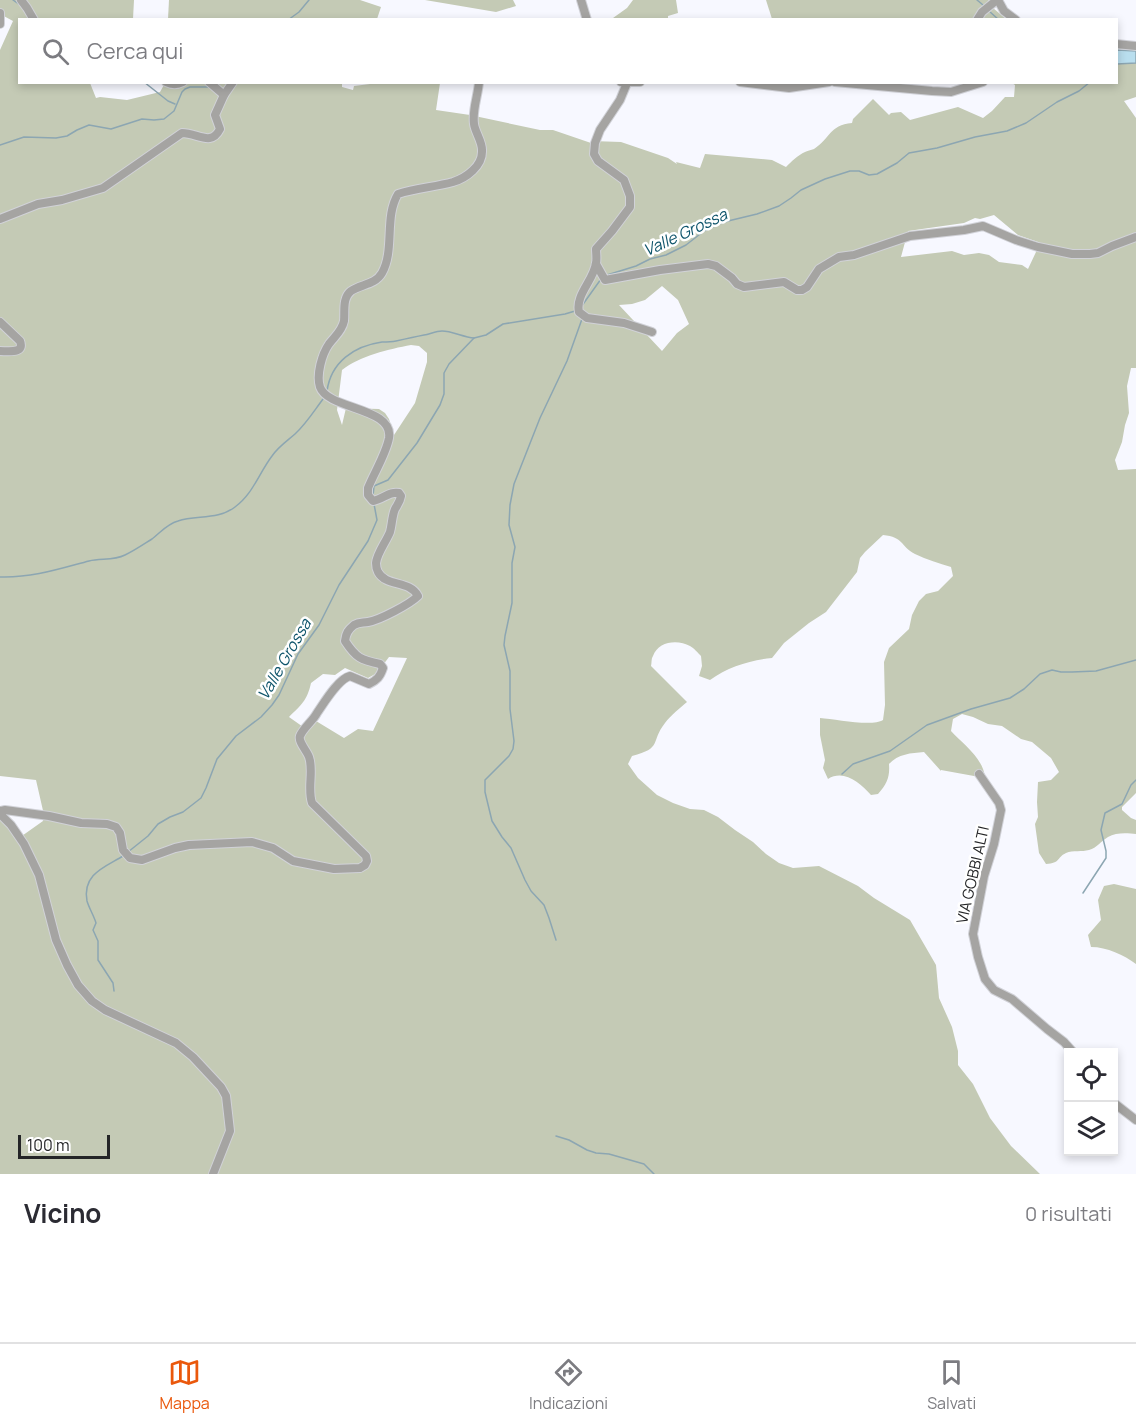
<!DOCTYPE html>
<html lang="it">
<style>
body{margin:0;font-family:Manrope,sans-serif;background:#f2f2f3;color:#2b2b33}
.controls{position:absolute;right:18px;bottom:18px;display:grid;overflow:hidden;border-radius:0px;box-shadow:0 3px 9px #0003}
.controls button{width:54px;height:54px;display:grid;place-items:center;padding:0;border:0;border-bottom:2px solid #e1e1e2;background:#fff;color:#2b2b33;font:30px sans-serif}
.scale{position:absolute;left:18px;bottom:15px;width:92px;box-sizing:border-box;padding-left:6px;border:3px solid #242527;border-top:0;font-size:16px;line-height:21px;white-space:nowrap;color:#242527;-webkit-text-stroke:4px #fff;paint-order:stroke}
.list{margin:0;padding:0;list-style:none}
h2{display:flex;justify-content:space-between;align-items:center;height:78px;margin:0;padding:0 24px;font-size:26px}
h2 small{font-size:20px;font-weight:400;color:#7c7c81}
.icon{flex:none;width:33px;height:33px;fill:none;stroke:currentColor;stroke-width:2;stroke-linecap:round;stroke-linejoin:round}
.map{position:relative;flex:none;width:1136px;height:1174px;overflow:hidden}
.search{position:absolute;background:#fff;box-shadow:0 3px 9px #0003;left:18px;right:18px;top:18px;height:66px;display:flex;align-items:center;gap:15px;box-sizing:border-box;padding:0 21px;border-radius:0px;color:#7c7c81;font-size:22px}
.sheet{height:168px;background:#fff}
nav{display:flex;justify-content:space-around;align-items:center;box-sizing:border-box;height:84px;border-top:2px solid #e1e1e2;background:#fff;font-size:16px;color:#7c7c81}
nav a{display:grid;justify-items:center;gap:3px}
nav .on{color:#ea580c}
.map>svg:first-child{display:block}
.green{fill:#c4cab5;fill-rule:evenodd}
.water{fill:#b9deee;stroke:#8ca6b2;stroke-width:1.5}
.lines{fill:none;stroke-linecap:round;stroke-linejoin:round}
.stream{stroke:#8ca6b2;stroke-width:1.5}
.minor-casing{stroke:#d1d2d8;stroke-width:10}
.minor{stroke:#a5a4a2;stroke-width:8}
.labels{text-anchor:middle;stroke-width:5;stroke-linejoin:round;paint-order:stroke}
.street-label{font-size:15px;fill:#242527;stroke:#fff}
.water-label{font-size:16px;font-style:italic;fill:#0e546b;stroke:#fff}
</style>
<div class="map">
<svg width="1136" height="1174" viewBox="0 0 1136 1174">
<rect width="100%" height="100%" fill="#f7f8ff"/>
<g class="green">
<path d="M0,0h134l-1,19 -113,1v62l70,1 6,15 4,-1 27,3 33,-8 5,-9 177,-1v5l11,3 1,-4 16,-2v-1h70l-4,27 34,5 70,15h13l38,13 1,-2 29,1 47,16 9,6 -1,-2 24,6 5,-14 67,6 14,7c5,-5 12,-12 19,-15 2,-1 6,-2 9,-3 16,-10 15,-24 38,-26l1,-4 20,-20 16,16 2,-2 10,-1 9,8 48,-13 25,11 9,-7 13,-14h9l1,-12 -3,-2 104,-1 1,-18 19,-1v34l-12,4 12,17v250h-5l-4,18 2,27 -4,12 -3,17 -7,18 3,10 18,-1v324l-14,14v3l9,8 5,2v14c-8,-1 -20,-2 -28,3 -7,4 -11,11 -19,13 -7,2 -16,0 -23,3 -10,5 -5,10 -20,11l-7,-11 -4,-29 3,-7 -1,-15 1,-20 13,-2 8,-8 -8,-14 -19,-16 -11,-3 -19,-13 -14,-2 -15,-7 -11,-3 -9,5 -2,12c12,13 33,28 34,47l-44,-8v1l-17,-19c-13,1 -26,2 -35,12 1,13 -2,20 -11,30l-7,1c-11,-12 -27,-26 -43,-16l-5,-11 2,-8 -5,-25v-17c15,1 52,9 63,2l2,-15 -1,-43 5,-14 20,-19 3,-14 7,-14 7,-7 12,-3 15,-15 -2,-9c-12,-4 -24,-7 -36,-13 -15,-8 -11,-17 -32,-19l-18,17 -5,6 -3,14 -31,40 -17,11 -25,20 -12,15c-22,2 -44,9 -62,22l-11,-4 3,-10 -1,-10c-3,-3 -7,-8 -11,-10 -12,-7 -32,-5 -37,10 -2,3 -1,6 -2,10l36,36c-7,6 -16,13 -22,21 -15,19 -2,25 -33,33l-4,8 10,14 19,17 16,8 17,6 14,1 14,7 17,13 18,12 13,12 13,9 14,5 26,-2 39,20 16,12 36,22 26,45 3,33 13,29 6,24v14l15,19 17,34 21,28 29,28h-1040v-358l19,22 24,-17 1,-6 -8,-35 -36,-4v-726l13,-29 -13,-7zM994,215l24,20 20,7 -2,10 -8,17 -6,-4 -23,-3 -10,-7 -10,-2 -15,2 -12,-4 -51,6 7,-26 56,-8 11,-5 5,1zM662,286l16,14 11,24 -12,9 -15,18 -43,-46 13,-1 13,-4zM411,345l8,1 8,7v9l-12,41 -21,32 -5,-16 -4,-6 -6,-4 -33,-1 -4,17 -5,-15 5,-40c18,-14 47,-21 69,-25zM389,657l18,1 -34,73 -15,-2 -14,9 -28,-17 -10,8 -17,-12c12,-12 18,-16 22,-34l12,-9 12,1 10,-7 23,10 9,-5z"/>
<path d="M169,0h191l21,7 -4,12h-209z"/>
<path d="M425,0h88l3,6 -20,6z"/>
<path d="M633,0h43l2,13 -10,3v3h-54l-1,-1 14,-10z"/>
<path d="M766,0h223l-16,20 -201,-1z"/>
<path d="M993,8l13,11 -26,1 6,-7z"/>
<path d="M1114,884l22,5v75c-12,-9 -29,-17 -45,-17l-3,-12 13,-15 -3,-20 6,-14z"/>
</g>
<path class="water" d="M1117,50l19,1v12l-19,1z"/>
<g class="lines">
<g class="stream">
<path d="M13,0l7,5"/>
<path d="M977,0l6,5"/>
<path d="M989,11l10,9"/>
<path d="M288,20l11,-8 10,-12"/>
<path d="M144,82l24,19 7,3"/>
<path d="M217,85l4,-3"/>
<path d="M0,145l24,-8 32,1 11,-2 10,-6 12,-5 22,4 31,-10 12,1 10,-1 10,-8 8,-19 3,-3 5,-2h19"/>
<path d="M607,275l29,-9 14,-7 16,-4 20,-10 18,-14 15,-7 9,-3 29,-7 22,-8 12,-8 10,-8 24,-11 25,-8h9l10,4 8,-1 20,-11 12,-10 28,-5 38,-11 32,-6 19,-8 31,-21 22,-11 11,-9"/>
<path d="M581,307l20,-28"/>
<path d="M327,391c4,-29 27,-45 55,-49 5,0 9,0 14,-1 9,-2 18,-4 28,-6 6,-1 12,-4 18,-4 10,0 21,6 32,7"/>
<path d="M373,496l1,-10 14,-6 29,-37 23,-38 4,-11v-21l5,-9 25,-26 12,-3 17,-11 62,-10 10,-3"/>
<path d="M0,577c32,1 59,-8 89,-16 12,-3 24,0 36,-6 9,-4 19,-11 27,-16 9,-7 15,-15 26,-18 19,-6 40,-1 57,-14 18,-13 24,-34 37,-51 6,-9 15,-15 23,-22 11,-10 19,-23 28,-35"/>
<path d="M842,774l11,-10 37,-13 37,-26 44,-16 39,-11 14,-9 16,-15 12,-4 9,2h11l24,-1 40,-11"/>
<path d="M128,852l20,-16 10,-12 12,-7 13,-5 18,-14 5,-10 11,-29 19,-23 25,-19 11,-12 7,-10 19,-41 21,-29 20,-40 29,-44 9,-21 -3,-16"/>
<path d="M1083,893l23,-35v-7l-5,-21 4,-17 17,-9 9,-19 5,-5"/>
<path d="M556,940l-7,-22 -5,-13 -13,-14 -6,-11 -14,-32 -9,-11 -10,-16 -7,-29v-12l24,-24 4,-7 1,-8 -4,-32v-38l-6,-26 1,-9 7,-33v-40l3,-16 -6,-22 1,-20 4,-21 26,-66 27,-57 15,-42"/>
<path d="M114,991l-1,-8 -15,-23v-19l-5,-11 3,-7c-2,-7 -7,-15 -9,-22 -5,-27 18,-34 36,-45"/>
<path d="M556,1136l13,4 18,10 9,3 13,1 35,10 10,10"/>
</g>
<defs>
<g id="minor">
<path d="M21,0l6,8 7,12"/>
<path d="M581,0l6,20"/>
<path d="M998,0l6,11 12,9"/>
<path d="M0,13v11"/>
<path d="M977,20l5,-8 15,-12"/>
<path d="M1116,44l20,2"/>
<path d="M166,82c6,3 11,3 17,0"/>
<path d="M209,82l15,13"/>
<path d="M621,82h19"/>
<path d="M740,82l49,6 40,-6"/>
<path d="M835,82l97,9 19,1 32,-10"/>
<path d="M627,83l-7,17 -20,30 -5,13 -1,11 4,7 26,19 6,16v11l-18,24 -16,18c0,4 1,10 0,14 -2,17 -21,32 -17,49l8,6 37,5 28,9"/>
<path d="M0,219l38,-15 24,-4 41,-12 79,-55c16,0 29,14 38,-4l-5,-14 9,-20 9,-13"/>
<path d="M596,264l9,16 55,-10 48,-6 8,2 16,12 5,6 7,3 40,-5 13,8h5l5,-3 12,-18 20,-12 15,-2 56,-19 54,-6 19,-4 33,14 22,7 34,7h18l8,-1 14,-7 24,-9"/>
<path d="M0,322l20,19c5,13 -12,10 -20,10"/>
<path d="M979,774l20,29 2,7 -7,34 -10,32 -11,58 5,23 7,22 9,11 18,9 35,30 17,13 9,10"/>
<path d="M0,811l5,-1 44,6 32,7 26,1 9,3 4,6 3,17 7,8 12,2 33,-12 14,-3 63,-3 21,6 20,13 41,8 26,-1 5,-3 2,-4 -1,-5 -54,-53c-5,-15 2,-32 -3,-46 -2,-6 -11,-15 -9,-21 3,-8 13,-15 17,-23 7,-10 21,-34 33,-37l19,8c8,-4 11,-7 14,-16l-3,-4c-19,-4 -24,-6 -35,-23 1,-8 3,-11 9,-16 5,-3 8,-2 14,-3 12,-2 42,-18 50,-26 -8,-16 -32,-9 -40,-24 -1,-2 -2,-6 -2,-9 1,-10 10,-21 14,-31 2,-7 2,-16 5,-23 3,-5 5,-7 6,-13l-2,-3c-9,-2 -16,6 -26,8l-5,-6v-7c6,-15 18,-34 21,-50 5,-31 -61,-28 -69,-51 -4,-12 2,-33 9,-43 6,-8 13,-13 15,-23 1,-9 -2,-23 7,-30 10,-7 24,-6 31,-18 13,-23 2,-56 16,-79 18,-6 37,-7 55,-12 13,-4 30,-16 29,-32 0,-9 -7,-18 -8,-26 -2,-14 4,-28 5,-42"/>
<path d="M0,811l3,6 8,8 13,19 15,31 17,65 11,25 11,20 14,16 13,9 71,33 17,14 28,30 5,9 4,35 -17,43"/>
<path d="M1114,1103l22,17"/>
</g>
</defs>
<use href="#minor" class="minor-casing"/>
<use href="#minor" class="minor"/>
</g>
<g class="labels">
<g class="street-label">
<text transform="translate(973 875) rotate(-77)" y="5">VIA GOBBI ALTI</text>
</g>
<g class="water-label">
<text transform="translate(685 232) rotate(-25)" y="6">Valle Grossa</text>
<text transform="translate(284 659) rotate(-60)" y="6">Valle Grossa</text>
</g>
</g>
</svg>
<div class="controls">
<button><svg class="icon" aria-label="locate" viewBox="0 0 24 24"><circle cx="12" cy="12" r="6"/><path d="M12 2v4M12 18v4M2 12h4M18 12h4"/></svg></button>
<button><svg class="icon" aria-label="layers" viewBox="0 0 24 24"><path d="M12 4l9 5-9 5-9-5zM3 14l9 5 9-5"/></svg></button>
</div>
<div class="scale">100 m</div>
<div class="search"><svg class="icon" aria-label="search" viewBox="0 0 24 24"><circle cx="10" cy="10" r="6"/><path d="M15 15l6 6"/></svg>Cerca qui</div>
</div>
<section class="sheet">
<h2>Vicino<small>0 risultati</small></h2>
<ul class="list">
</ul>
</section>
<nav>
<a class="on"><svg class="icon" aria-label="map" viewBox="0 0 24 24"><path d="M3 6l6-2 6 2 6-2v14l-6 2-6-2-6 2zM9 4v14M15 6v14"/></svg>Mappa</a>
<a><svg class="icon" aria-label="directions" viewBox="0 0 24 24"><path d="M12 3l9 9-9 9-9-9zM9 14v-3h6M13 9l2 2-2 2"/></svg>Indicazioni</a>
<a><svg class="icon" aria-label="saved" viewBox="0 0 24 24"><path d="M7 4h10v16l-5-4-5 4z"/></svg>Salvati</a>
</nav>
